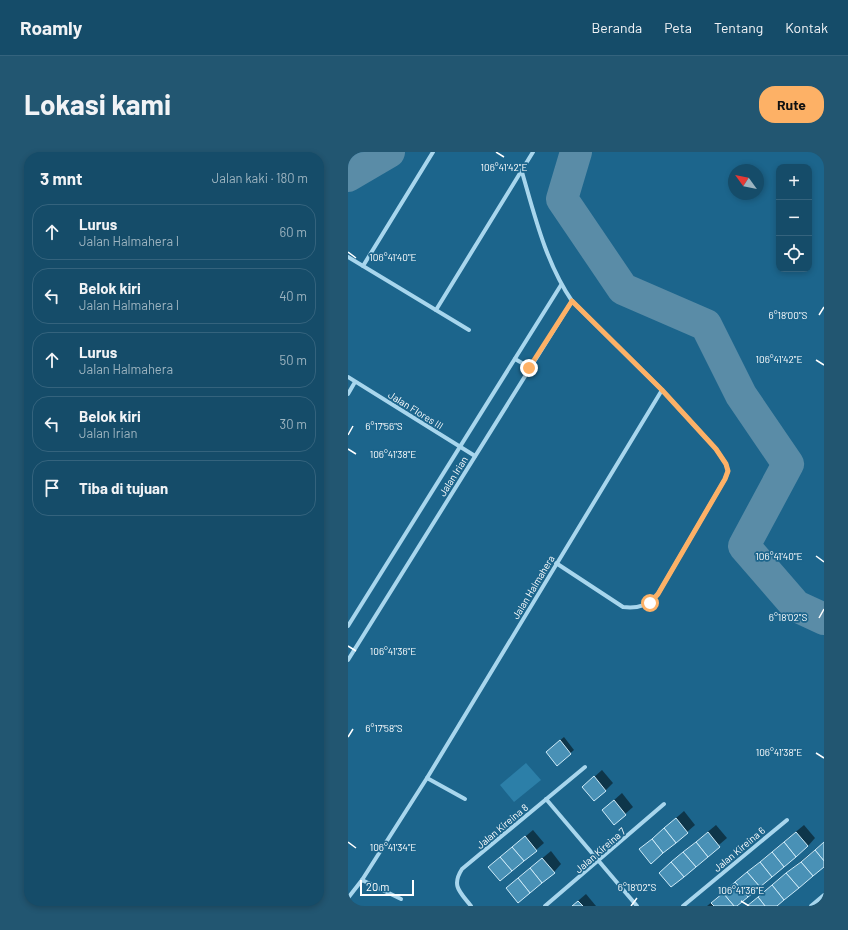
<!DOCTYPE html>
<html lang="id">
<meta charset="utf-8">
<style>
body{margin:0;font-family:Barlow,sans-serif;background:#225671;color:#f1f3f6}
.controls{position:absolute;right:12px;top:12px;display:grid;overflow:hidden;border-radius:8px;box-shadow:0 2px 6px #0003}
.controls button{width:36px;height:36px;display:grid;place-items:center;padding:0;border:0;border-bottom:1px solid #34637d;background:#154c69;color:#f1f3f6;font:20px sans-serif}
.compass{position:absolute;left:380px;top:12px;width:36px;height:36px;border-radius:50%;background:#154c69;box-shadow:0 2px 6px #0003;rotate:303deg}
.scale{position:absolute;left:12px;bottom:10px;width:54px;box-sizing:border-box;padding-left:4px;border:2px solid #fff;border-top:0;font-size:11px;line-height:14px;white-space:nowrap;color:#fff;-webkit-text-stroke:3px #1c658c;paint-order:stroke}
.stop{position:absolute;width:12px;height:12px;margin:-9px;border:3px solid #fdb166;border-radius:50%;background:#fff}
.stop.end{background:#fdb166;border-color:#fff;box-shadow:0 1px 4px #0008}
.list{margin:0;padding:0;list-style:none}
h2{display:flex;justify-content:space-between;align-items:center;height:52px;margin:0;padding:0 16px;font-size:17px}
h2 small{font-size:13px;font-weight:400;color:#9db4c0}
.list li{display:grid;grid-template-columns:26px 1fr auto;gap:12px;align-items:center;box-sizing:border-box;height:56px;margin:0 8px 8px;padding:0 8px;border:1px solid #34637d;border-radius:16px}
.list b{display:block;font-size:15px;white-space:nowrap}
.list p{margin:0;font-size:13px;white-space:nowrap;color:#9db4c0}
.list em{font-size:13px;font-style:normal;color:#9db4c0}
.icon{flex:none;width:22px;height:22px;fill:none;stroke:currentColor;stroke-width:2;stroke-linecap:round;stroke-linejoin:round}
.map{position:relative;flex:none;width:476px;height:754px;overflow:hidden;border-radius:16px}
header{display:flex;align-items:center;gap:24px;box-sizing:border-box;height:56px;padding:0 20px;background:#154c69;border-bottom:1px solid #34637d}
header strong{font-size:19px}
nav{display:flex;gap:22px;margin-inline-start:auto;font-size:14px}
.intro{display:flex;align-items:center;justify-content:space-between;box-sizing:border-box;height:96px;padding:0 24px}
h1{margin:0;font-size:28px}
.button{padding:10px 18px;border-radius:16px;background:#fdb166;color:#111;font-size:14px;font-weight:700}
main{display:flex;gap:24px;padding:0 24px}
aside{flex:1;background:#154c69;border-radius:16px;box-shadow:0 2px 6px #0003}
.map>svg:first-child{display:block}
.green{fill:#2c7fa8}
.shadow{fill:#0007}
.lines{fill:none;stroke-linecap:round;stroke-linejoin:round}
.river{stroke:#5a8ca7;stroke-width:32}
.building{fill:#4991b6;stroke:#ceebf9}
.street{stroke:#a8d6ed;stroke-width:4}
.route{stroke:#fdb166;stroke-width:5}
.ticks{fill:none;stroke:#fff;stroke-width:1.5}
.labels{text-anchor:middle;stroke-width:3.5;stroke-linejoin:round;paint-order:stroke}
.street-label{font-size:10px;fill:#fff;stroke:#1c658c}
.ticks-label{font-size:10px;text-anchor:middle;fill:#fff;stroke:#1c658c;stroke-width:3.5;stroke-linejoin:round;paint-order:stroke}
</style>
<header>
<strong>Roamly</strong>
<nav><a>Beranda</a><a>Peta</a><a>Tentang</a><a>Kontak</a></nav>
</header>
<div class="intro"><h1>Lokasi kami</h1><a class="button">Rute</a></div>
<main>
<aside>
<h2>3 mnt<small>Jalan kaki · 180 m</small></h2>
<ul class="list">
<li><svg class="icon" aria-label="ahead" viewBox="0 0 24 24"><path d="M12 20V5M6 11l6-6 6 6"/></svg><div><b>Lurus</b><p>Jalan Halmahera I</p></div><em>60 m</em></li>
<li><svg class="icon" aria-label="left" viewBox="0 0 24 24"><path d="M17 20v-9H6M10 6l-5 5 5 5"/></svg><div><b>Belok kiri</b><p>Jalan Halmahera I</p></div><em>40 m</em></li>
<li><svg class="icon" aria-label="ahead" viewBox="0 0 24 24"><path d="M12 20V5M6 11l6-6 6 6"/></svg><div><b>Lurus</b><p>Jalan Halmahera</p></div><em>50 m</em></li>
<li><svg class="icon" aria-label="left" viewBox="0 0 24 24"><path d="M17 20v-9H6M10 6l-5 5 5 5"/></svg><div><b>Belok kiri</b><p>Jalan Irian</p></div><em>30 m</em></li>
<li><svg class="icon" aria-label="arrive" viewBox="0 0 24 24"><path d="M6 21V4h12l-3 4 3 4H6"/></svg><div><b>Tiba di tujuan</b></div></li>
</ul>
</aside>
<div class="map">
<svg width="476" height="754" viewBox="0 0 476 754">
<rect width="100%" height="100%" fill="#1c658c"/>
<path class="green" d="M178,611l15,17 -27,22 -14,-17z"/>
<g class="shadow">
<path d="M216,585l10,13 -17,14 -6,-16z"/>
<path d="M254,618l11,13 -8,8 -22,-4z"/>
<path d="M274,641l11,14 -8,7 -22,-4z"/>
<path d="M336,659l11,14 -8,7 -46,17z"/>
<path d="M368,673l11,13 -56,48 -3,-21z"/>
<path d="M456,673l11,13 -7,8 -73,60h-28z"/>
<path d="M185,678l11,13 -8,7 -47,17z"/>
<path d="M476,690v24l-49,40h-28z"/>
<path d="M203,699l10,13 -7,8 -39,9z"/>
<path d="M238,742l10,12h-24z"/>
</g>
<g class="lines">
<g class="river">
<path d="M228,0l-14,47 61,90 83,36 35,70 47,69 -44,82 52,60 28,13"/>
<path d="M0,24l41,-24"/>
</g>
</g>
<g class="building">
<path d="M212,588l11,14 -14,12 -11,-14z"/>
<path d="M246,624l12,15 -12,10 -12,-14z"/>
<path d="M266,648l12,15 -12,10 -12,-15z"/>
<path d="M328,666l12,15 -12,10 -12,-15z"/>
<path d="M316,676l12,15 -13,10 -11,-14z"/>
<path d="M360,680l12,15 -12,10 -12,-15z"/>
<path d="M448,680l12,14 -12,11 -12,-15z"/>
<path d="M177,684l12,15 -13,10 -12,-14z"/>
<path d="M304,687l11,14 -12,11 -12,-15z"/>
<path d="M348,690l12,15 -12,10 -13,-15z"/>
<path d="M436,690l12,15 -12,10 -12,-15z"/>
<path d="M476,690v19l-9,-11z"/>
<path d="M164,695l12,14 -12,10 -12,-14z"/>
<path d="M467,698l9,11v6l-11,9 -12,-14z"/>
<path d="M335,700l13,15 -12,10 -13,-15z"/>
<path d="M424,700l12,15 -12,10 -12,-15z"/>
<path d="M152,705l12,14 -12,10 -12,-14z"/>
<path d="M194,706l13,15 -13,10 -12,-15z"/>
<path d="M323,710l13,15 -13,10 -12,-14z"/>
<path d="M412,710l12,15 -12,10 -13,-15z"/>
<path d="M453,710l12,14 -14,12 -13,-15z"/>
<path d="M182,716l12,15 -12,10 -12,-15z"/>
<path d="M399,720l13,15 -12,10 -13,-15z"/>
<path d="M438,721l13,15 -15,12 -12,-15z"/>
<path d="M170,726l12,15 -12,10 -12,-15z"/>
<path d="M387,730l13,15 -11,9h-3l-11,-13z"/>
<path d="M424,733l12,15 -7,6h-12l-7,-9z"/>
<path d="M375,741l11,13h-20l-3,-3z"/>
<path d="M410,745l7,9h-18z"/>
<path d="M230,749l5,5h-11z"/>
</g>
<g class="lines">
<g class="street">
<path d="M174,20c13,45 24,91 50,129l90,89 54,59 10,15 2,7 -3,8 -67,115c-10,11 -19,15 -35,13l-67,-44"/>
<path d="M0,105l121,73"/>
<path d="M15,114l70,-114"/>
<path d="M88,158l97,-158"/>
<path d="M167,207l14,8"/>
<path d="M0,225l127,79"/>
<path d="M0,242l7,-12"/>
<path d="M0,474l213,-341"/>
<path d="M0,508l224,-359"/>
<path d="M79,626l38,21"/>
<path d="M198,647l91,107"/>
<path d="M14,728l39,19"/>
<path d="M0,746l14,-18 65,-102 235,-388"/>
<path d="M123,754c-11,-14 -20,-20 -9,-37l123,-102"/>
<path d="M197,754l119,-102"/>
<path d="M335,754l104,-86"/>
<path d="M463,754l13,-11"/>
</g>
</g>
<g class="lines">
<path class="route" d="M181,216l43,-67 90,89 54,59 10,15 2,7 -3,8 -67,115 -8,9"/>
</g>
<path class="ticks" d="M148,0l8,5M0,100l8,6M471,163l5,-8M468,208l8,5M0,283l5,-9M0,297l8,5M468,404l8,6M471,466l5,-9M0,494l8,5M0,585l5,-8M468,601l8,5M0,690l8,6M393,749l8,5M283,754l6,-8"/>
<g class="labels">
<g class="street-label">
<text transform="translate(68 258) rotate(32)" y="4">Jalan Flores III</text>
<text transform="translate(105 324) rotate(-58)" y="4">Jalan Irian</text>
<text transform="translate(185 435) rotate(-59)" y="4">Jalan Halmahera</text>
<text transform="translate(154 674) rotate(-40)" y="4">Jalan Kireina 8</text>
<text transform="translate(391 697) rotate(-40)" y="4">Jalan Kireina 6</text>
<text transform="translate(252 698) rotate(-41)" y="4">Jalan Kireina 7</text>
</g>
</g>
<g class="ticks-label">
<text x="156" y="19">106°41'42"E</text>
<text x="45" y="109">106°41'40"E</text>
<text x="440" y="167">6°18'00"S</text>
<text x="431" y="211">106°41'42"E</text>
<text x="36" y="278">6°17'56"S</text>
<text x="45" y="306">106°41'38"E</text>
<text x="431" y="408">106°41'40"E</text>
<text x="440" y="469">6°18'02"S</text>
<text x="45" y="503">106°41'36"E</text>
<text x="36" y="580">6°17'58"S</text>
<text x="431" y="604">106°41'38"E</text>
<text x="45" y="699">106°41'34"E</text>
<text x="289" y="739">6°18'02"S</text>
<text x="393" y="742">106°41'36"E</text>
</g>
</svg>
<div class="controls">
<button>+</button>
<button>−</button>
<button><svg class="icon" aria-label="locate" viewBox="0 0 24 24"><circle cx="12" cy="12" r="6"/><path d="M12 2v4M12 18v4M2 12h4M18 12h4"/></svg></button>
</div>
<svg class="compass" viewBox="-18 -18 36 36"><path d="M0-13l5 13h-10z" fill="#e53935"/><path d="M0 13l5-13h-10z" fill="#9db4c0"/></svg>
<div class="scale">20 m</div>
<div class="stop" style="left:302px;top:451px"></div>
<div class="stop end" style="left:181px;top:216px"></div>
</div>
</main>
